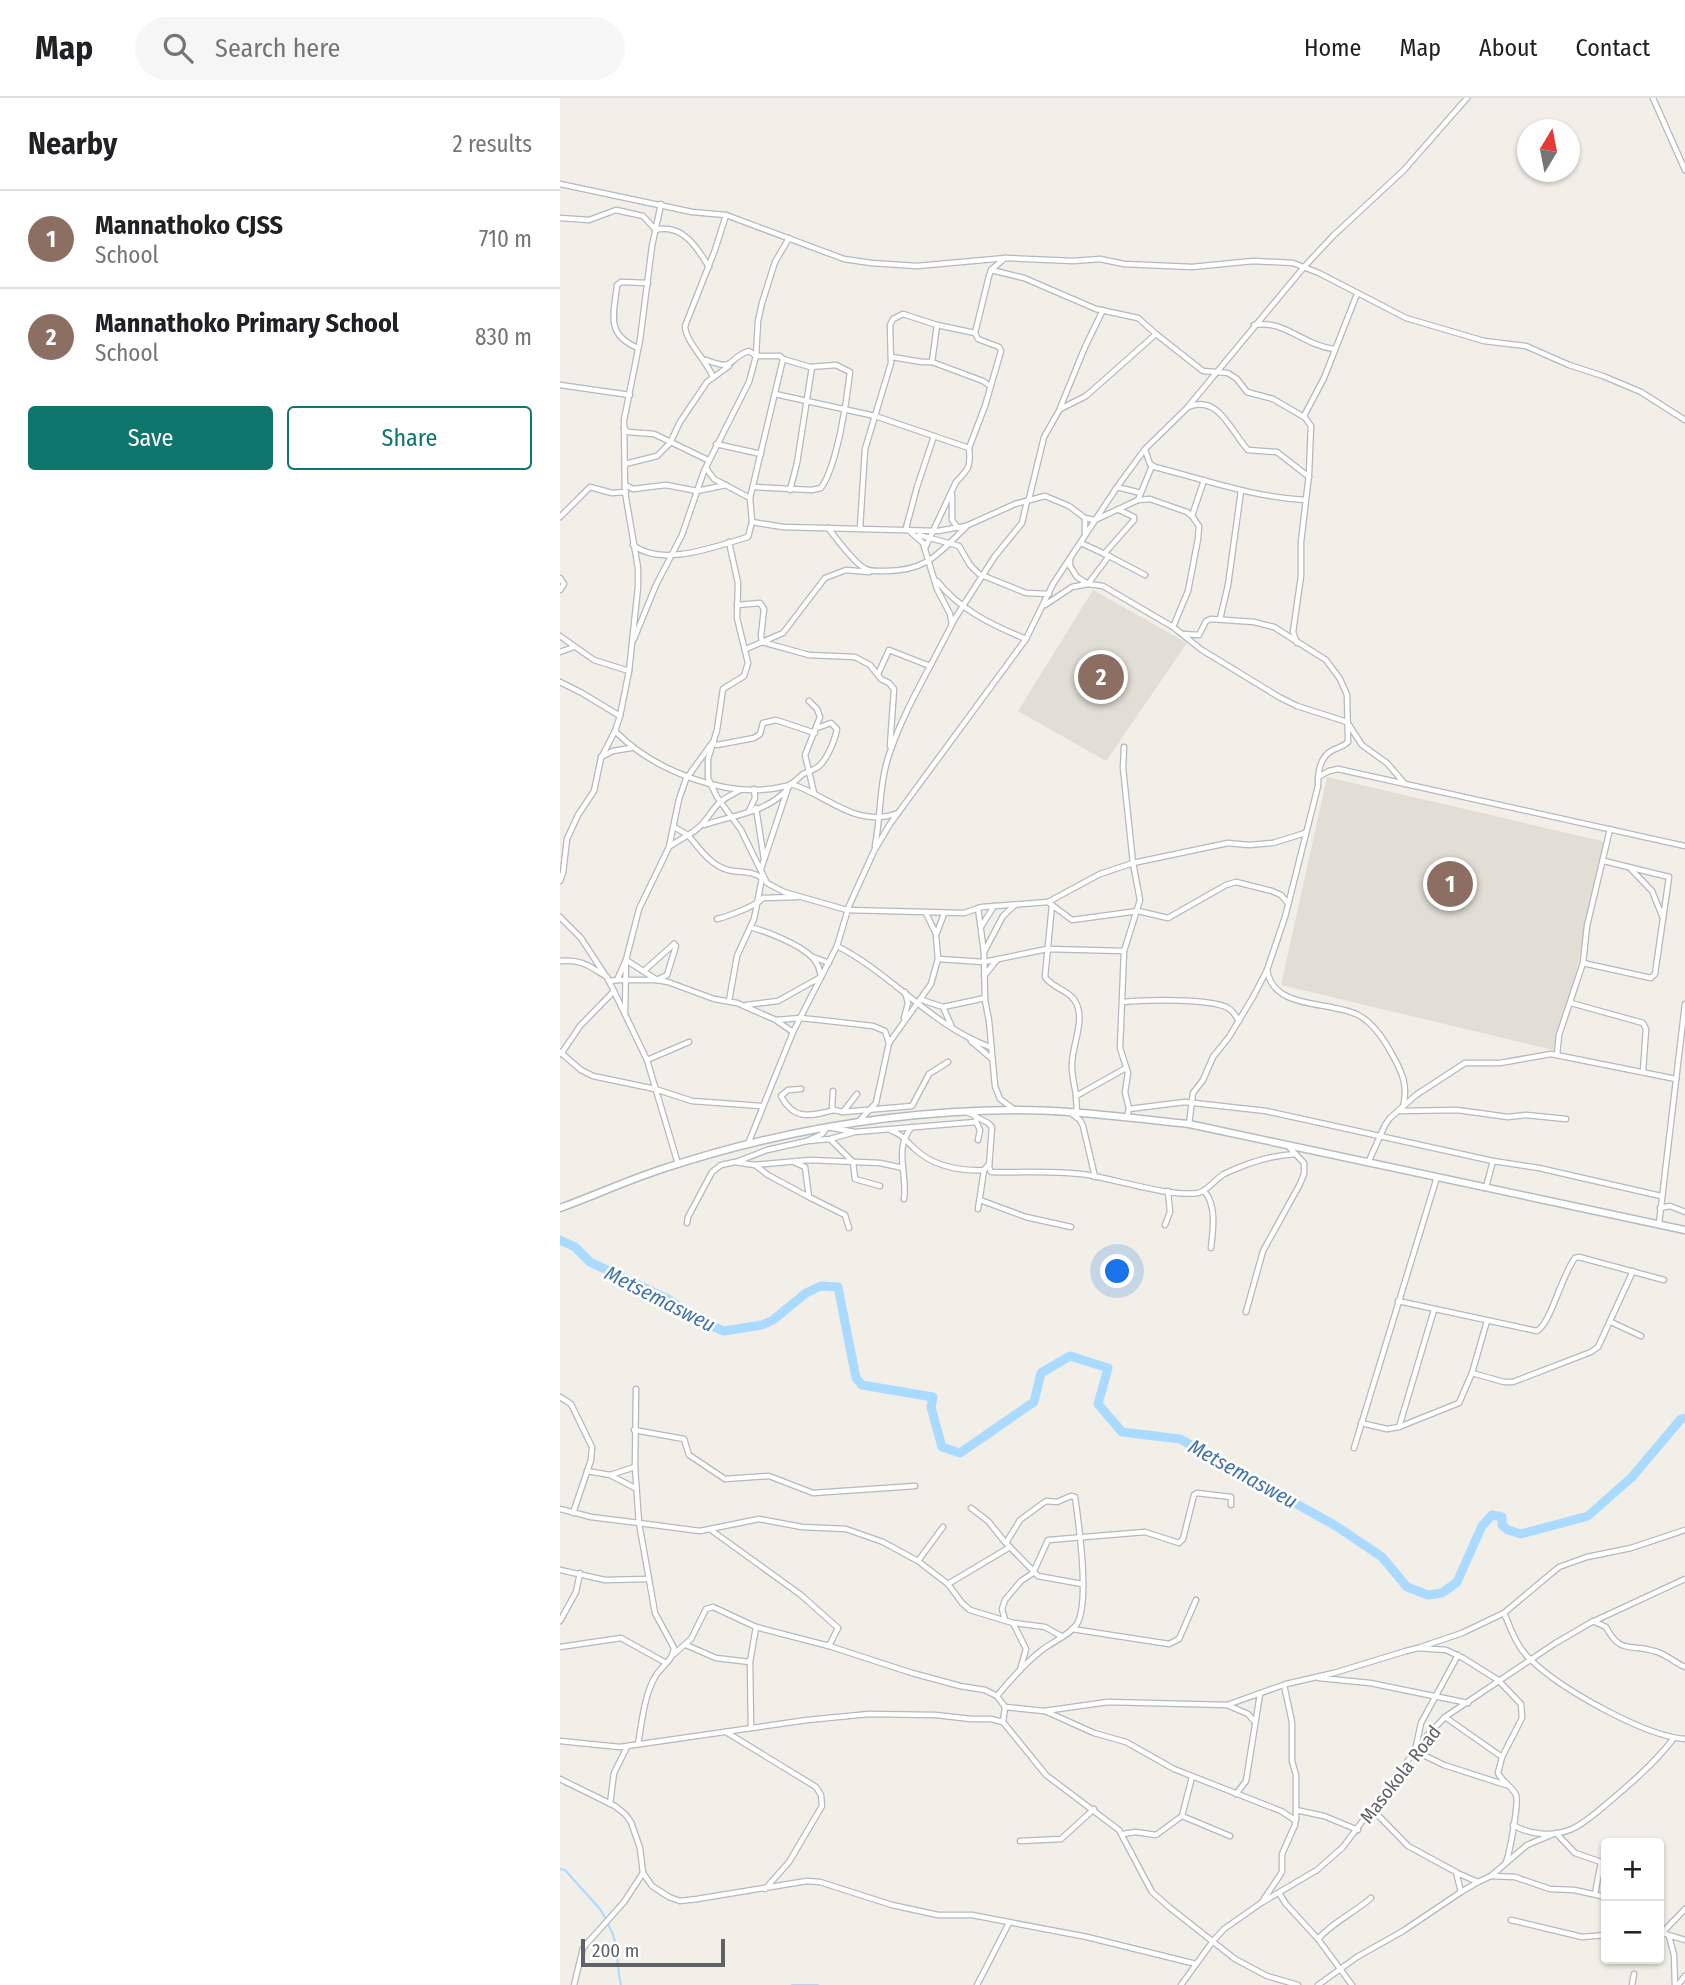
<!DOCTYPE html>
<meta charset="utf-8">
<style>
body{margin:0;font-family:"Fira Sans Condensed",sans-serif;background:#f6f6f6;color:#202124}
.controls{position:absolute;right:21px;bottom:21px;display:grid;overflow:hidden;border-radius:7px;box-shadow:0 2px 5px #0004}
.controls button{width:63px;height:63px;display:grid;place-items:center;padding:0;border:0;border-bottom:2px solid #e0e0e0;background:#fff;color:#202124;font:35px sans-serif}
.compass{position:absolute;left:957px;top:21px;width:63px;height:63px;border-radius:50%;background:#fff;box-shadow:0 2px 5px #0004;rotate:10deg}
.scale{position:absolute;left:21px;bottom:18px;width:144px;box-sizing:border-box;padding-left:7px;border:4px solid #5f6368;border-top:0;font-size:19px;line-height:24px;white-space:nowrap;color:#5f6368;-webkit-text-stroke:5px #fff;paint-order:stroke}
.you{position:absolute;left:558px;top:1174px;width:24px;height:24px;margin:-18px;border:5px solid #fff;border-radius:50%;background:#1a73e8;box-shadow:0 0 0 10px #1a73e833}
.badge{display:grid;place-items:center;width:46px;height:46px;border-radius:50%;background:#0f766e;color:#fff;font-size:23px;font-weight:700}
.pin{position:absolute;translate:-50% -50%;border:4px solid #fff;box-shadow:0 2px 7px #0006}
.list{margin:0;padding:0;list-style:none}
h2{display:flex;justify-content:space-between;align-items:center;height:91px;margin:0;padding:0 28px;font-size:30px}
h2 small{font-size:23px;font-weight:400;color:#757577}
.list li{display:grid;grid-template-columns:46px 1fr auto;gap:21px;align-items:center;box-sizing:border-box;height:98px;padding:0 28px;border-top:2px solid #e0e0e0}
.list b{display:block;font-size:26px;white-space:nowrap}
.list p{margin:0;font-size:23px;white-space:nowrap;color:#757577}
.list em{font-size:23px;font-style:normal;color:#757577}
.actions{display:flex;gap:14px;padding:21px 28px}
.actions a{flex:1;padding:16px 0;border:2px solid #0f766e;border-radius:7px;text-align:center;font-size:24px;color:#0f766e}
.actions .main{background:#0f766e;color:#fff}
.icon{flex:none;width:38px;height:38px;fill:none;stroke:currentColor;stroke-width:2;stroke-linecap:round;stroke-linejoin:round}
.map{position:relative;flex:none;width:1125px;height:1887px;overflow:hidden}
header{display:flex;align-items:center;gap:42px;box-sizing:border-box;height:98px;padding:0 35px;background:#fff;border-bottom:2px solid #e0e0e0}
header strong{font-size:33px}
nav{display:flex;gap:38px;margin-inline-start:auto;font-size:24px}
.search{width:490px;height:63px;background:#f6f6f6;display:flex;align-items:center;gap:18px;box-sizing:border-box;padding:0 24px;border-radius:38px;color:#757577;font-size:26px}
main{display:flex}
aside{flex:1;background:#fff}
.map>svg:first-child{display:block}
.education{fill:#e1ded6}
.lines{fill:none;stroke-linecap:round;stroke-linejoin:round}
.stream{stroke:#aadaff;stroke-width:2}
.river{stroke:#aadaff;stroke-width:9}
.street-casing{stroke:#b5b8bc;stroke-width:7}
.secondary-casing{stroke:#b6babf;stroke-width:9}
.street{stroke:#fff;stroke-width:4.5}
.secondary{stroke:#fff;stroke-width:6}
.labels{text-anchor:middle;stroke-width:5;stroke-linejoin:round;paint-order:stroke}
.street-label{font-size:19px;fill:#5f6368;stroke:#fff}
.water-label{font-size:21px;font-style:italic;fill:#4174aa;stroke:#fff}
</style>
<header>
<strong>Map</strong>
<div class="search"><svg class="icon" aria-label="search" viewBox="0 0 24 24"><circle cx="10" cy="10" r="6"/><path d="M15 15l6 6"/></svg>Search here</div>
<nav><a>Home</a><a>Map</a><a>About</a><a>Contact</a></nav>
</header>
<main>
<aside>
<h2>Nearby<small>2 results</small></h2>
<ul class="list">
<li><span class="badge" style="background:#8d6e63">1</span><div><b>Mannathoko CJSS</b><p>School</p></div><em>710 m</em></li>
<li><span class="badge" style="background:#8d6e63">2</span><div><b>Mannathoko Primary School</b><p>School</p></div><em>830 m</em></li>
</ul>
<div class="actions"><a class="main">Save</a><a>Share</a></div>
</aside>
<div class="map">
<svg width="1125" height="1887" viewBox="0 0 1125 1887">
<rect width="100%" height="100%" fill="#f1efe8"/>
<g class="education">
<path d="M533,492l94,53 -81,118 -88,-50z"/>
<path d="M767,679l279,65 -48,209 -277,-66z"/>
</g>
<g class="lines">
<g class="stream">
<path d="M0,1771l5,1 35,39 6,10"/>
<path d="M48,1826c13,22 7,38 13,61"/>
<path d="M232,1887h26"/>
</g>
<path class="river" d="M0,1142l15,7 15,15 78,37 36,24 20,8 38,-6 11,-5 33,-27 15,-7 17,1 18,91 6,7 71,12 -2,10 11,40 18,6 74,-51 7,-29 29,-17 38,12 -10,36 24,28 58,7 156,87 46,31 25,30 21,8 14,-2 15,-11 25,-56 10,-11 10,2v8l6,5 13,4 67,-18 44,-39 49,-58 4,-1"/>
<defs>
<g id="street">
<path d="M1093,0l32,72"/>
<path d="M0,86l132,28 34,3 -11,35 -30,76c0,15 22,35 28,51"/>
<path d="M166,117l118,44 27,4 46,3 89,-8 67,3 27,-2 24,5 68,3 61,-6 40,2 26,10 87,45 78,23 42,5 43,19 34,11 38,16 44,28"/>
<path d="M0,120l29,2 27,-10 27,6 12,13"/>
<path d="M95,132c27,-7 42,17 54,37"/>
<path d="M431,172l33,8 72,31 42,9 18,16"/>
<path d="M377,227l38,8"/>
<path d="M694,227c29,-6 49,20 80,24"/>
<path d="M78,250c-33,-14 -24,-33 -21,-63l4,-3 27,1"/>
<path d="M332,259l30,5h10"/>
<path d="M146,262c32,12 19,-1 43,-9l7,5h24l3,3 27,8 26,-2 14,7c-3,28 -13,94 -29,116l-9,2 -59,-3"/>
<path d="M0,287l70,10"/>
<path d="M215,296l100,22 94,32c2,18 0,21 -13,34l-31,66"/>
<path d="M628,309c31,-13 43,25 60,43l29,2 32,25"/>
<path d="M500,310l25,-61 18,-37"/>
<path d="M64,330l4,4 26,2 54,26"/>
<path d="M156,346l45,10"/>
<path d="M409,350l16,-42 16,-55 -2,-4 -21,-8 -3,-6 14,-57 2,-6 14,-12"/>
<path d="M585,352l5,14 5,3c50,13 98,30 150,33"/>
<path d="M65,366l32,-8 13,-13 10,-21 27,-40 22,-16"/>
<path d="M65,387l8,4 33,-4 31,6 29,-6"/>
<path d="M557,389l24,6"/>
<path d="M230,392l7,-27 15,-96"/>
<path d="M392,397v25l6,8"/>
<path d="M190,400l33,-139"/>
<path d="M469,401l15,-62 16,-28 26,-13 70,-62 47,37 25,2 9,6 10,13 26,7 31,18"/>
<path d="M578,402l14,-34"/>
<path d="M632,418l12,-36"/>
<path d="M0,419l30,-30 22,6 14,-1"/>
<path d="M525,420l10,2 43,-20 12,-1 37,13 5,4 7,10 -1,13 -10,52 -15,36"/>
<path d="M192,424l31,5 155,4 28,-5 49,-22 30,-8 24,10 16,12v17"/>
<path d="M268,430c9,11 24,33 36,40 6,4 13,3 21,3 42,0 53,-17 81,-44"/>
<path d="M300,430l5,-79 26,-86 -1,-38 3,-6 10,-5 34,11 -5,37 51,19 7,5"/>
<path d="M359,437l40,11 11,19 9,9 47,19 23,1"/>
<path d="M169,444l9,41 -1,35 11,45 -4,13 -21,13 -6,41 -9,29v19l9,19 24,33 26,53 17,9 63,18 117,3 18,-6 66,-5 52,-28 33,-11 95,-20 21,2 24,-2 32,-10"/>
<path d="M73,447c29,23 83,1 115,-8l4,-15 -2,-24 -36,-19 -8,-11"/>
<path d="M544,456l30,-34v-3l-15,-7"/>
<path d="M549,458l36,19"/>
<path d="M510,460v8l7,11 11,7 15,2 70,41 29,23 77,47 18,9 50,16 15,23 25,18 18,21"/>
<path d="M0,480l4,6 -4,6"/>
<path d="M377,483c23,29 55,44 89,58"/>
<path d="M177,507l23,-2 4,6 -3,27 1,6 47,13 46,2 15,8 11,14 8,4 5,6 -4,57"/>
<path d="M485,507l27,-18 16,-3 21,-28 -28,-13"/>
<path d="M660,521l8,-34 13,-94"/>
<path d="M392,525l43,-67 27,-33 5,-22"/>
<path d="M623,536l16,1 7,-14 5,-2 43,3 20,5 52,33 14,19 7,16 1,47c-5,5 -9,5 -15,8 -14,7 -15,23 -15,36l-33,131 -18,53 -14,27 -24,40 -16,20 -10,23 -10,13 -4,31"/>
<path d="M0,538l34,24 35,11"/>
<path d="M74,541l22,-54 26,-50 22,-64 45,-89 7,-26 2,-35 4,-18 13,-41 14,-24"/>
<path d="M737,545l-4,-11 8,-56v-34l8,-68 2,-48 -7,-10 20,-38 33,-84"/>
<path d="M186,551l37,-16 42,-55 21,-8 23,2"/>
<path d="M0,554l14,-5"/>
<path d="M318,576l11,-24 41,16"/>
<path d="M0,584l22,11 38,23"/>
<path d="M249,603l8,8 3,8 -15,38 9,38"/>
<path d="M55,633c39,40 115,70 171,55 6,-1 12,-8 17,-12 5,-2 10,-4 15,-7 9,-7 17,-27 19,-38l-6,-6 -14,5"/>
<path d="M564,649l-1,21 10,95 7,37 -16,51 -4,97 8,25 -3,19 4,17"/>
<path d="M41,659l12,-6 18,-3"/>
<path d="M758,679l11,-6 9,-2 347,77"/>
<path d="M231,686c37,11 64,45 107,29"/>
<path d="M196,710l8,51"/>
<path d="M189,713l6,-13 -1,-9"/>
<path d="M144,727c28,-10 65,-12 85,-38"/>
<path d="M114,729l14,8c16,-8 20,-21 32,-33 6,-5 14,-8 20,-12"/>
<path d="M110,748l18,-11c11,13 22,30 40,35 12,3 23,0 34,8"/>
<path d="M315,748c6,-30 4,-62 14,-91 15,-46 42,-88 63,-131l-2,-10 -13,-25 -14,-46 -17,-15 11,-41 17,-51"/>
<path d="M1070,770l22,23 11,27"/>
<path d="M201,771l26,-78"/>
<path d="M0,783l3,-8 4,-34 11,-24 16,-24 7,-33 14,-27 5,-15 9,-45 9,-84v-19l-13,-76 -1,-72 16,-80 12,-94 9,-42"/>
<path d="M488,804l24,18 66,-9 30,7 58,-33 10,-3 36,9 9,4 7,8"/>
<path d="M492,807l-7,72c7,11 24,13 30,24 12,19 -5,48 -3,67 0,9 3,19 4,28"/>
<path d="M418,810l6,45 1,47 4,21 6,65 5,13 15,11"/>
<path d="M366,815l10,21"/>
<path d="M0,819l21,21 28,43 38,79 31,104"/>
<path d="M157,821c12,-3 39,-13 46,-21l35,-1"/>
<path d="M421,829l13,-21"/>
<path d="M277,848c55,28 95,80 153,101"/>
<path d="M424,854l19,-36 12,-11"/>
<path d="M253,859l16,6"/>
<path d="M378,861l46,3 63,-13 77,2"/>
<path d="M0,863c22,-2 29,5 47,16"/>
<path d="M1023,865l68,15 4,-4 14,-97 -65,-16"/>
<path d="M85,872l29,-26"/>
<path d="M707,872c7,41 62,30 91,45 16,8 27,26 35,41 10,18 15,30 10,51"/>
<path d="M424,878l12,-15"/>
<path d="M57,882h40l11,2 46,17 23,4 39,17 24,-2 20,2 53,6 12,5 4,12"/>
<path d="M49,883l8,-1 9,-20 31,20 10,-5 9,-29 -2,-2"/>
<path d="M362,902l21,7 42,-9"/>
<path d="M169,903l8,-45 17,-37 8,-41"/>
<path d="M563,904c20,-2 88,-4 105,6 5,3 8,8 11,13"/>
<path d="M1011,905l72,20 3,6 -3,42"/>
<path d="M186,907l32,-4 43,-24c-1,-7 -4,-15 -9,-20 -13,-13 -44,-25 -62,-30"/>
<path d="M383,909l8,18"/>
<path d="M65,916l1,-54 13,-51 30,-62 10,-48 7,-20 26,-36 5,2 37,-7 6,-4 3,-11 13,-3 39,13"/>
<path d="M344,920l4,-15 -3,-11"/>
<path d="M217,923l16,11"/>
<path d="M411,943l20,17"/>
<path d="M0,954l21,18 12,6 62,13 37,12 69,5"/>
<path d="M1,956l19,-28 34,-35"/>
<path d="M997,957l2,-20 24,-72 4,-37 23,-97"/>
<path d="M87,962l42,-18"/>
<path d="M241,991l-13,1 -7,6c13,25 30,20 53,14"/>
<path d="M273,993l-1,16 2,3 9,2"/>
<path d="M297,996l-14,18 69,-6 17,-32 19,-12"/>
<path d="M840,1013l57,-1 51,7 18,-2 40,4"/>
<path d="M407,1014l21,11 4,4 -3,40 2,5c32,1 66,-2 97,3 30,5 82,22 110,18 10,-2 17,-14 26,-19 21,-10 48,-19 72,-20"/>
<path d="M512,1016l8,6 3,6 12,51"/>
<path d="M517,1016l-1,-18 50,-28"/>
<path d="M567,1019l2,-8 56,-7 81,9 227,50 46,7 122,28"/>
<path d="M298,1024l18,-19 13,-60 42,-59 7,-25 -2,-24 8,-21"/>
<path d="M416,1024l4,8 -2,10"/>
<path d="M330,1032c12,4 17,12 26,20 18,16 44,21 68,20l5,-6"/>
<path d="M295,1034l-25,7 -23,2 15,-7 5,-7 28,5 121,-10v-6"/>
<path d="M271,1042l22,22 2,17 25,7"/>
<path d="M188,1046l45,-112 44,-86 12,-40 25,-55 16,-27 136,-185 27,-55 64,-97 28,-38 42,-41 117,-141 29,-31 71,-66 63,-72"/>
<path d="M176,1064l31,-12 40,-9"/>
<path d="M234,1064l11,5 4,30 36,18 4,13"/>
<path d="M808,1065l17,-38 5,-7 26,-23 49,-32h35l51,-9 125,25"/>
<path d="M195,1067l13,10 41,22"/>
<path d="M926,1089l7,-26"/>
<path d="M644,1093c13,14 9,39 7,57"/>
<path d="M344,1101c4,-24 -11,-51 8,-72"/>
<path d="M420,1102l46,17 45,10"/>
<path d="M1100,1110l10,-2 15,6"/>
<path d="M418,1111l6,-39"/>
<path d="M127,1125l1,-6 24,-45 9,-7 14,-3 19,3 56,-5 70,3 23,5"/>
<path d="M1099,1126l26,-220"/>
<path d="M605,1127l5,-13 -2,-21"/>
<path d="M838,1203l139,30c14,-8 25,-57 38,-73l4,-1 85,23"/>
<path d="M686,1214l17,-61 37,-67 4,-10v-11l-17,-18"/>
<path d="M1051,1224l30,14"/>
<path d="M912,1275l32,9h9l78,-30 7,-5 35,-76"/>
<path d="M76,1291l-1,78 4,56 61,8 59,-12 43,8 44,2 37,13 35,19 30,23 14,19 8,7 43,13 13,26 -6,21"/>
<path d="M0,1299l11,7 21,43 -1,13 -18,53"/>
<path d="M801,1325l26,6 12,-2 60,-24 13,-30 15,-52"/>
<path d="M839,1329l35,-117"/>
<path d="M74,1332l50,9 5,16 36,24 44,-3 44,17 102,-7"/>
<path d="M794,1350l83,-271"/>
<path d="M75,1369l-25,8 25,13"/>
<path d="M27,1373l23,4"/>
<path d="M411,1410l17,13 17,21"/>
<path d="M0,1411l31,8 48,6 16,90 19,35c-1,13 -13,18 -19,29 -11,19 -13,45 -17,67"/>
<path d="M151,1432l90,65 37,33 -9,18"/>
<path d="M1125,1432l-54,18 -44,9 -28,10 -55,46c7,16 13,35 27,47 30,29 113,76 154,79"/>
<path d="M358,1463l25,-34"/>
<path d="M0,1472l45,10 44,-1"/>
<path d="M388,1486l62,-37"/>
<path d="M445,1522l-3,-11 3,-9 16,-19 12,-8 15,-33 97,-8 34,11 4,-4 11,-44 3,-2 34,4v8"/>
<path d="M0,1523l16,-29 4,-19"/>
<path d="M1033,1523l13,6c14,27 23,17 48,24 11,2 21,12 31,16"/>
<path d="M454,1525l31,4 16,9"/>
<path d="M512,1531l97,15 10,-5 17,-39"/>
<path d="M126,1547l30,13 34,4"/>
<path d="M0,1549l61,-9 45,25"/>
<path d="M861,1549l41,-14 42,-20"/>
<path d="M114,1556l17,-15 15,-30 7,-2 43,20 73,19 83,27 48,13 25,4 12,6 8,11"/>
<path d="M898,1557l-37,68 -6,28 29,14 62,20"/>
<path d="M759,1580l51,5 98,20"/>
<path d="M724,1587l8,37v39l4,14v45"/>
<path d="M437,1598c14,-17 28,-33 45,-46 10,-8 28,-15 35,-26 13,-23 2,-99 -2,-127l-4,-1 -14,6 -11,-1 -26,19 -14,23 32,33 44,8"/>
<path d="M667,1607l21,9 7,8"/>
<path d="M485,1613l49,22 32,9 48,27 107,42 14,9v5l-13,29v18l-20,30"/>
<path d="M885,1619l57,40 -4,16c4,9 14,13 18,22 3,7 -6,57 -10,67"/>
<path d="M443,1624l2,-15 39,4 64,-9 119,3 59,-21 48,-11 72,-22 12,-3 28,2 17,8 35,22 23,24 1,14 -20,39"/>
<path d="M191,1630l-1,-66 6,-35"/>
<path d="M166,1634l90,55 5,8 1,11 -33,56 -24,27"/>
<path d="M0,1643l60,6 187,-27 62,-6 67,1 35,4h20l12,3 43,53 73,55 33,62 17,15 66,52 32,17 31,9"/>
<path d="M0,1681l55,27 10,8 6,8 9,26 3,25 9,13 17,11 11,4 17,-2 110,-18 13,1 72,23 46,10h34l115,22 109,27"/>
<path d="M676,1696l10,-13 14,-87"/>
<path d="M50,1706l4,-31 13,-26"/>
<path d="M736,1712l28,6 34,14"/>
<path d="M622,1718l10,-39"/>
<path d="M953,1727c17,10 40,12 59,4 11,-5 21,-14 31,-22 26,-22 50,-42 71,-69"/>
<path d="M563,1736l12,-2 21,3 26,-19 48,20"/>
<path d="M460,1743l41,-2 33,-30"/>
<path d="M897,1775l21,9 -17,10"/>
<path d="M931,1778l24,1 35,12 24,1 32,7"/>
<path d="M918,1784l13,-6 36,-31 29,-12 19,20 26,9 -6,32"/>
<path d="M719,1795l7,11 32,35 34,46"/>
<path d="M951,1822l71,17 24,-2"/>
<path d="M1102,1835l23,-24"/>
<path d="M1099,1836l3,-1 23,7"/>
<path d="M1109,1838l5,19 1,30"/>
<path d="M758,1841c15,-17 36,-26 53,-41"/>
<path d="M14,1887l9,-37 41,-46 19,-29"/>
<path d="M417,1887l32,-62"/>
<path d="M621,1887l32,-44 11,-12 37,-26 56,-33 26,-23 81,-108 21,-22 109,-73 36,-21 95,-44"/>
<path d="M758,1887l39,-28 46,-26 58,-39 -5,-20 -48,-26 -36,-37"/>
<path d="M1072,1887l2,-11"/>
<path d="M1118,1887l7,-9"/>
</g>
<path id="secondary" d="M0,1110c33,-12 66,-27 99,-38 114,-38 234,-59 355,-60 58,0 117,8 175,14l496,106"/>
</defs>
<use href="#street" class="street-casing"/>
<use href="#secondary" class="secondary-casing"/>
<use href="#street" class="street"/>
<use href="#secondary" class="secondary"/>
</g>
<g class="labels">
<g class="street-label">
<text transform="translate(840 1676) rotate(-52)" y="7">Masokola Road</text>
</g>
<g class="water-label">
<text transform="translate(100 1201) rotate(27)" y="7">Metsemasweu</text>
<text transform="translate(683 1376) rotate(29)" y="7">Metsemasweu</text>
</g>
</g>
</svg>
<div class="controls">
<button>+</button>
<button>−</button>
</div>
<svg class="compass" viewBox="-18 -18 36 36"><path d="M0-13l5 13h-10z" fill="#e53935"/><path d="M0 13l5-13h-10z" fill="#757577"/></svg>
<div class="scale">200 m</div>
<div class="you"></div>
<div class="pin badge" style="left:890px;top:786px;background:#8d6e63">1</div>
<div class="pin badge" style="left:541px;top:579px;background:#8d6e63">2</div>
</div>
</main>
